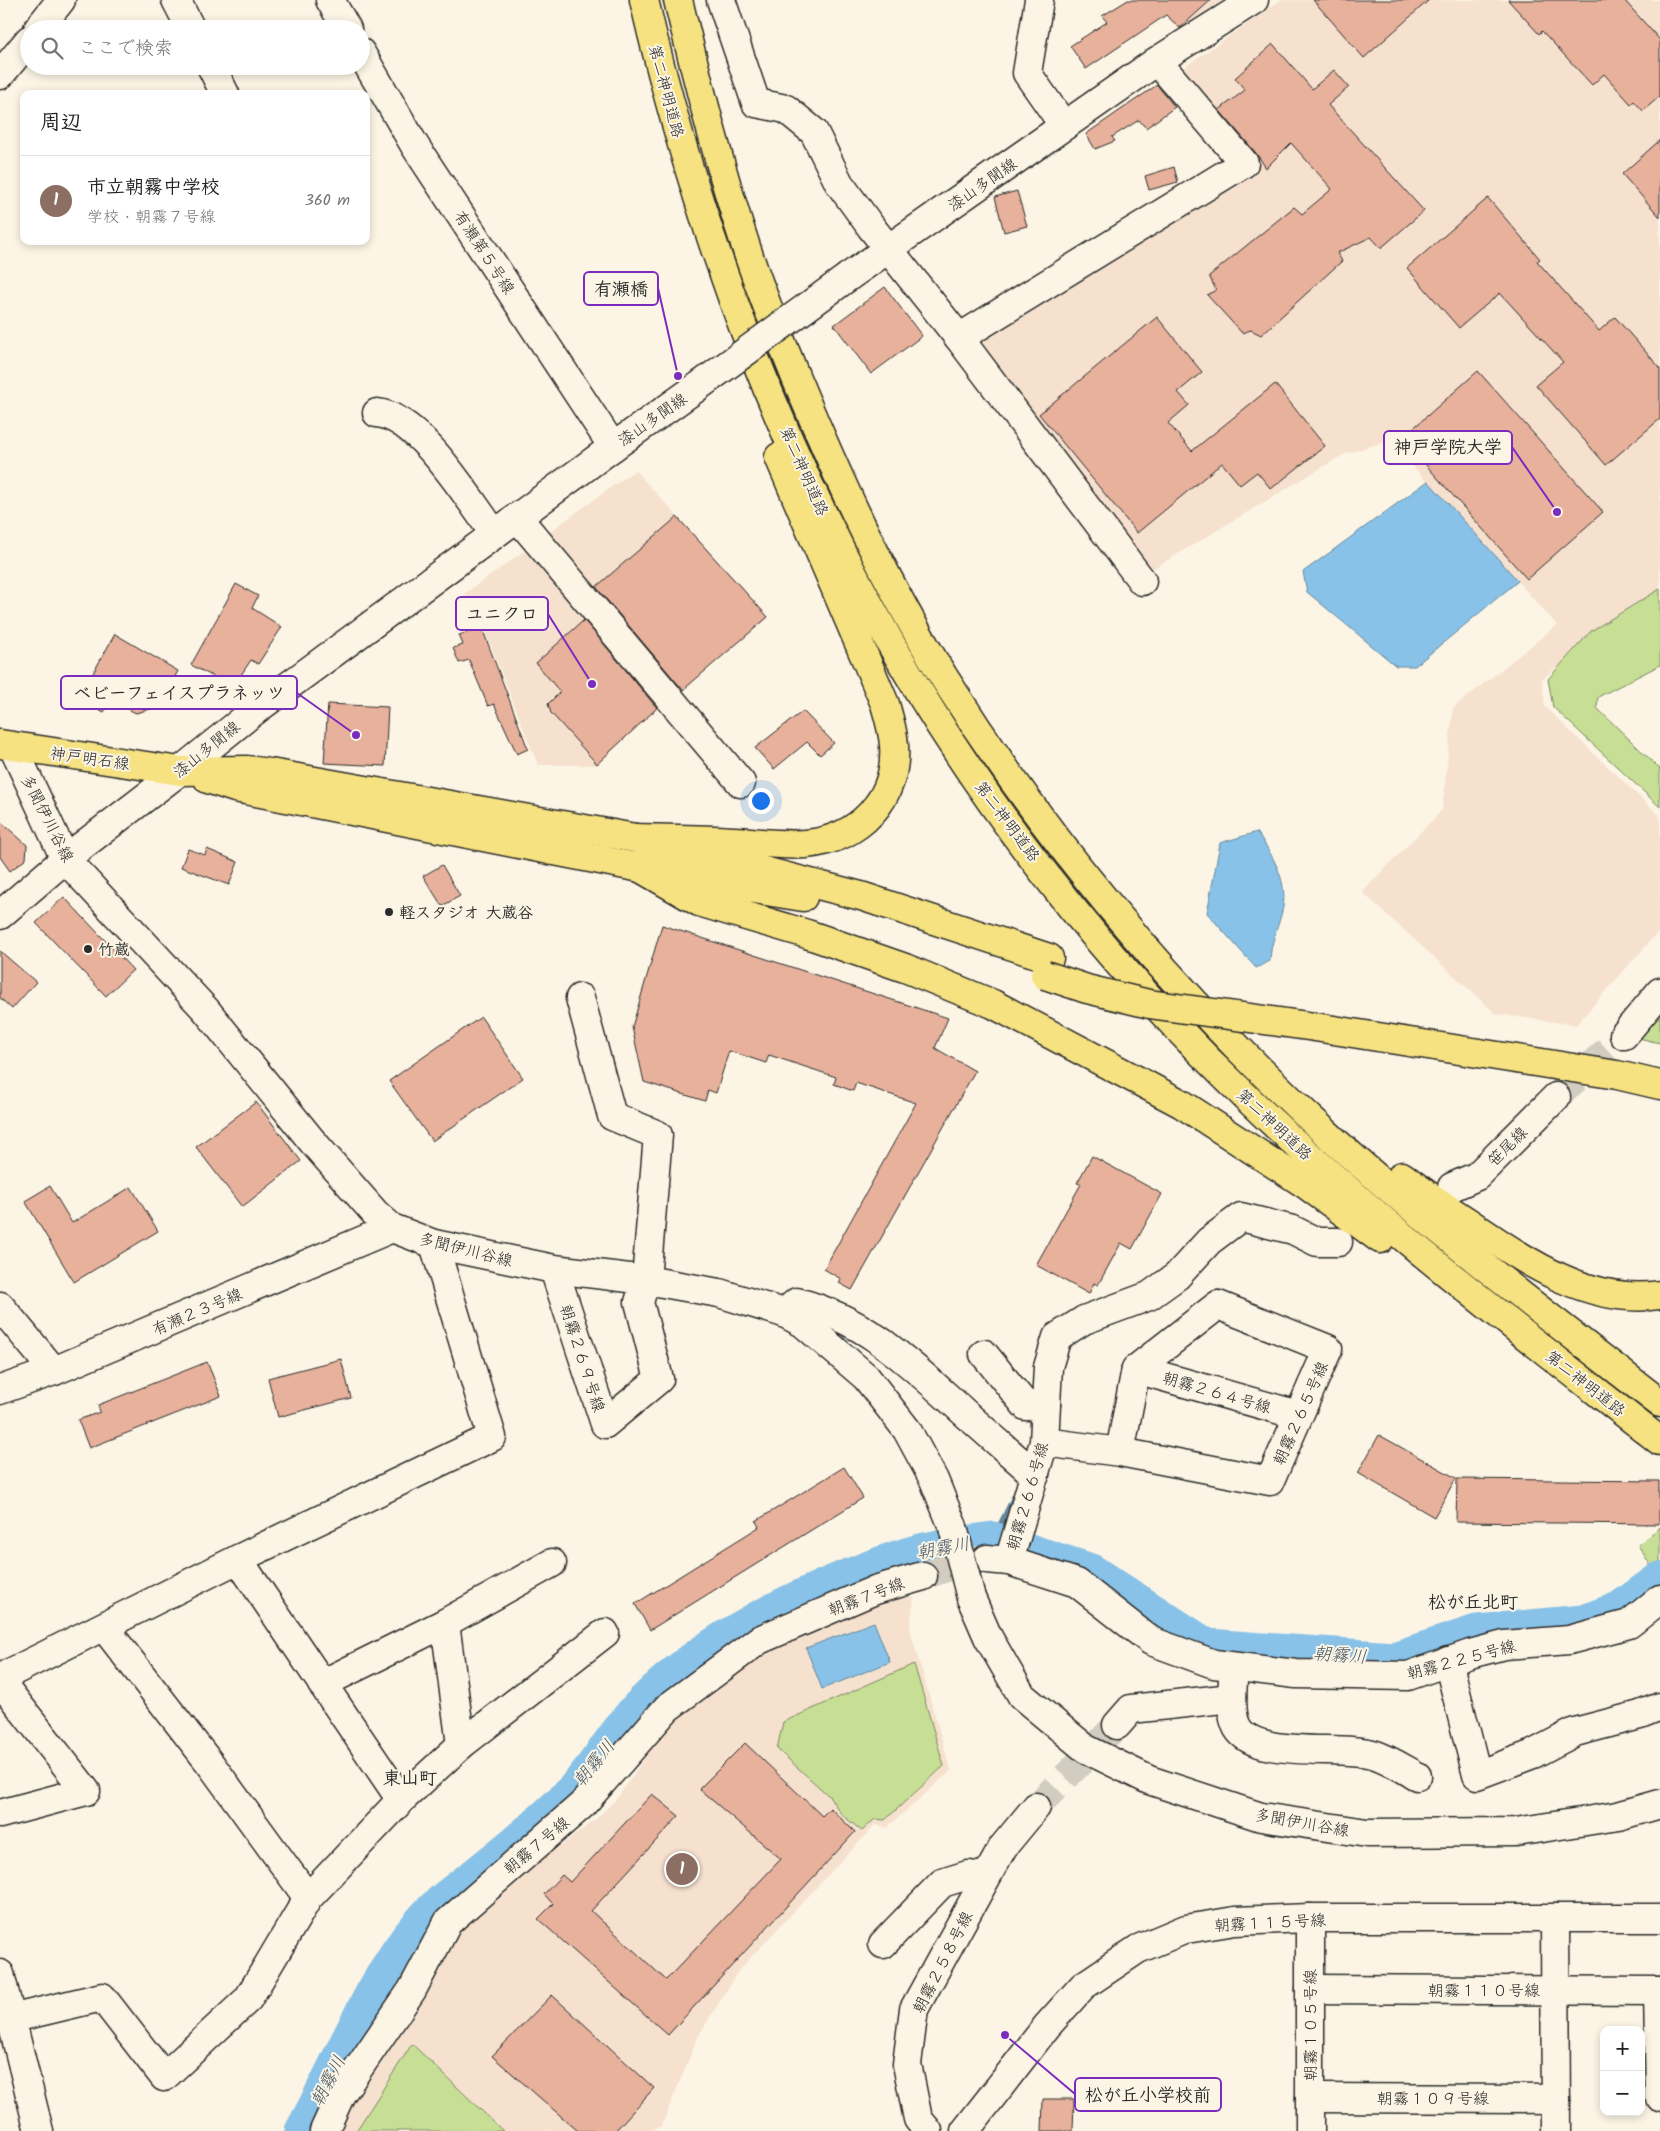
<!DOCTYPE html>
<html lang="ja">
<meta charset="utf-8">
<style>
body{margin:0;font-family:Kalam,"Klee One",sans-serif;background:#f2f2f2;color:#222}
.controls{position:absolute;right:15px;bottom:15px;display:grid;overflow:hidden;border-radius:10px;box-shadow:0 2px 8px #0003}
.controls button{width:45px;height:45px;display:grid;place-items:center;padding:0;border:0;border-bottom:1px solid #e0e0e0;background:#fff;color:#222;font:25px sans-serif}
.you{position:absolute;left:760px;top:800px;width:18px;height:18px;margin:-12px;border:4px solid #fff;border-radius:50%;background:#1a73e8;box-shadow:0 0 0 8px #1a73e833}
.badge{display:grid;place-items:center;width:32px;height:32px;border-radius:50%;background:#1a73e8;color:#fff;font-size:16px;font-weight:700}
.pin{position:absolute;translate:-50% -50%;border:2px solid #fff;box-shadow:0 1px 5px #0006}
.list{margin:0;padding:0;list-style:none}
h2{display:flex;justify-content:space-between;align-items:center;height:65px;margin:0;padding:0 20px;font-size:21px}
h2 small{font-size:16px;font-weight:400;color:#767676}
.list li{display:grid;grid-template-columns:32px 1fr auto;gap:15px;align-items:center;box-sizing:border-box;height:90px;padding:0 20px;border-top:1px solid #e0e0e0}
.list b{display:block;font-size:19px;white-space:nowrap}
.list p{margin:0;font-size:16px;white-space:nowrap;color:#767676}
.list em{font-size:16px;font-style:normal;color:#767676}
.icon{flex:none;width:28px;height:28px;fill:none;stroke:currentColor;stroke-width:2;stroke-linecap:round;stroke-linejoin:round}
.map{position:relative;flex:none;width:1660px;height:2131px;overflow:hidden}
.search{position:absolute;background:#fff;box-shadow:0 2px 8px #0003;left:20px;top:20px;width:350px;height:55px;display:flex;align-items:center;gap:12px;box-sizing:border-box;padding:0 18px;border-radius:28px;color:#767676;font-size:19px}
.panel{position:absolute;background:#fff;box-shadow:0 2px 8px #0003;left:20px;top:90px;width:350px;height:155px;border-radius:10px}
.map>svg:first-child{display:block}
.built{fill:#f6e1cf}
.green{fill:#c7df95;stroke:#798560}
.water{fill:#89c2e8;stroke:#63869c}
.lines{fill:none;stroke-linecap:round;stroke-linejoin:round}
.stream{stroke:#63869c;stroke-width:5.5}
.river{stroke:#89c2e8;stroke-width:35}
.building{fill:#e7b19c;stroke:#2b2b2b}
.minor-tunnel{stroke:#d2cdc0;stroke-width:28;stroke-dasharray:28 14;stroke-linecap:butt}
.minor-casing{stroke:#2b2b2b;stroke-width:31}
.major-casing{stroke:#2b2b2b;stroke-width:31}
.highway-casing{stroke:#2b2b2b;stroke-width:31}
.minor{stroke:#fcf5e5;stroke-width:28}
.major{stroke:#f6e281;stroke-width:28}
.highway{stroke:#f6e281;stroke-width:28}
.minor-bridge-casing{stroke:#2b2b2b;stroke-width:31;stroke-linecap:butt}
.highway-bridge-casing{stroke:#2b2b2b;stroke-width:31;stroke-linecap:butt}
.minor-bridge{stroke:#fcf5e5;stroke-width:28}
.highway-bridge{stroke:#f6e281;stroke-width:28}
.poi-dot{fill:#2b2b2b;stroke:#fcf5e5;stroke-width:2}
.labels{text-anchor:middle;stroke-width:4;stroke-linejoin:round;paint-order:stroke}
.street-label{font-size:16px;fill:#2b2b2b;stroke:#fcf5e5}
.poi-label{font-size:16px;font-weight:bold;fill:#2b2b2b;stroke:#fcf5e5;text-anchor:start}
.water-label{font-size:18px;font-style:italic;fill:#475864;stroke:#fcf5e5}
.neighbourhood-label{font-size:18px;font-weight:bold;fill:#2b2b2b;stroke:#fcf5e5}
.leader{fill:none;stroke:#7b2cbf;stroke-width:2}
.callout-dot{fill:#7b2cbf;stroke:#fcf5e5;stroke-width:2}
.callout{fill:#fcf5e5;stroke:#7b2cbf;stroke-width:2}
.callout-label{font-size:18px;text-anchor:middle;font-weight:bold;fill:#2b2b2b}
</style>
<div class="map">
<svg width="1660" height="2131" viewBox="0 0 1660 2131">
<rect width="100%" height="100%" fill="#fcf5e5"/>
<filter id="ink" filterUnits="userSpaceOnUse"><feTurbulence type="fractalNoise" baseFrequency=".02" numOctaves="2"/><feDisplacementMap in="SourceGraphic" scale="10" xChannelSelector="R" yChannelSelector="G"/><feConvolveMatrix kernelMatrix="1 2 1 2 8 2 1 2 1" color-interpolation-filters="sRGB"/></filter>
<g filter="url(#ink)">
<g class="built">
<path d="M1152,0h72l-45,30z"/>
<path d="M1281,0h379v599l-44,22 -74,58 3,28 115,109v114l-84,95 -80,-11 -134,-122 80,-82 11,-102 104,-83 -168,-185 -46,15 -192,115 -169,-223 -2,-12 277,-166 -81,-96z"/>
<path d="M635,470l134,147 -92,78 -136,-157z"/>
<path d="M530,547l134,156 -67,62h-59l-61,-153 -13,-18z"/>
<path d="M914,1597l-4,32 41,142 -64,57 -12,-3 -136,145 -40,65 -37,90 -10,6h-312l18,-42 44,-57 40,-65 14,-39 19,-19 121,-90 22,-22 45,-66 75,-59 33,-21 116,-50z"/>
</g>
<g class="green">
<path d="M1660,589v76l-62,32 -1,11 63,61v38l-107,-100 -5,-28 43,-48z"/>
<path d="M1660,1007v36l-26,-6z"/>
<path d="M1660,1527v44l-4,3 -18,-29z"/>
<path d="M914,1664l30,102 -59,54 -10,-1 -13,12 -21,-17 -11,-17 -53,-48 6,-27z"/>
<path d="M412,2044l91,87h-147z"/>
</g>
<g class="water">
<path d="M1428,481l90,100 -103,85h-19l-89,-74 -4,-20z"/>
<path d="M1257,832c16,24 34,53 24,83 -5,18 -10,27 -11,46l-14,7 -49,-55 13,-70z"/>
<path d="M874,1622l16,40 -68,27 -16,-41z"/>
</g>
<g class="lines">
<path class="stream" d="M993,1539l22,-44"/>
<g class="river">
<path d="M1029,1551l62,20 116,75 187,13 83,-27 106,-10 36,-13 41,-30"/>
<path d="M302,2131c37,-66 68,-150 117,-207 17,-21 40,-36 61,-53 32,-26 64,-51 93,-81 26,-27 44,-63 71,-89 56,-56 129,-94 202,-124 23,-9 47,-19 71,-25 25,-7 51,-9 76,-13l5,2"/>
</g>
</g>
<g class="building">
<path d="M1128,0h83l-31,28 -14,-13 -80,54 -16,-23 37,-24 -5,-6z"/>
<path d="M1313,0h116l-65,58z"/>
<path d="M1508,0h116l36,40v56l-17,15 -9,-10 -3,3 -27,-30 -12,11 -50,-54 -3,3z"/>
<path d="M1273,44l39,45 22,-19 15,17 -21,18 96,106 -43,37 -10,-11 -34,16 5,8 -81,74 -10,-5 -9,3 -35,-38 9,-5 -7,-14 85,-69 8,7 30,-25 -41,-46 -25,25 -10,-15 -37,-43 26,-20 -10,-12z"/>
<path d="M1157,85l18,22 -29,21 -7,-8 -27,17 3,4 -20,8 -9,-15z"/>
<path d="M1660,140v77l-38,-43z"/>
<path d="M1174,167l4,15 -29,8 -4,-14z"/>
<path d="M1017,191l10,35 -23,6 -9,-35z"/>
<path d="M1488,198l52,61 -3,2 62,70 16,-14 45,51v51l-54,46 -70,-80 27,-23 -63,-69 -41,35 -52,-60z"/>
<path d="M885,287l37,49 -51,38 -37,-49z"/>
<path d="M1157,317l45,55 -24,20 11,13 -21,18 24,28 83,-67 50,62 -54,43 -14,-17 -17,13 -18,-22 -85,70 -98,-119z"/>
<path d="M1478,371l125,141 -76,67 -125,-141z"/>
<path d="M677,517l91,100 -85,73 -87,-103z"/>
<path d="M236,584l22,12 -6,12 30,19 -24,37 -7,-4 -18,27 -42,-22z"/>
<path d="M584,620l73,88 -60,56 -46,-51 -3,-9 12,-12 -24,-29z"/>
<path d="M482,628l46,121 -11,5 -23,-50 -6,2 -19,-46 -10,3 -6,-15 10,-3 -4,-10z"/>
<path d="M115,634l63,37 -20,36 -22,6 -25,-12 -7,11 -25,-14z"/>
<path d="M328,704l60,3 -3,59 -61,-3z"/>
<path d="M803,711l31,32 -14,12 -13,-13 -33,27 -19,-21z"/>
<path d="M0,821l27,24 -1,14 -16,12 -10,-14z"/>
<path d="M188,849l17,6 2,-6 31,13 -9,23 -48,-18z"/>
<path d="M442,865l18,31 -18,10 -19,-30z"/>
<path d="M64,897l69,73 -27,26 -70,-73z"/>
<path d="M662,925l286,93 -13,30 40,23 -123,219 -13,-7 2,-4 -17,-10 92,-166 -60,-20 -3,8 -19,-7 2,-7 -67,-22 -3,8 -37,-12 -13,42 -8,-3 -3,11 -61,-19 -12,-55z"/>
<path d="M0,951l36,31 -24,27 -12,-11z"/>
<path d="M481,1017l42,61 -91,63 -43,-60z"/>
<path d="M256,1102l45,59 -59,46 -46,-60z"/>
<path d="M1092,1156l70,38 -30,55 -11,-6 -23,42 -4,-2 -5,11 -53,-29 45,-81 -4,-1z"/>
<path d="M50,1186l22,37 59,-36 27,44 -84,51 -49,-81z"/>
<path d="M341,1359l10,39 -73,19 -10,-39z"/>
<path d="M207,1362l14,34 -132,52 -11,-28 22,-8 -2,-7z"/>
<path d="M1379,1435l77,43 -22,39 -76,-44z"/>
<path d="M844,1467l19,31 -213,132 -15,-26 124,-77 -3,-6z"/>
<path d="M1457,1479l202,2v43l-203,-2z"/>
<path d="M745,1743l77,73 8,-8 25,24 -187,203 -130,-116 15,-15 -9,-10 18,-19 8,7 82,-88 27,22 -88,95 75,69 115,-121 -82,-70z"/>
<path d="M552,1995l102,93 -39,43h-37l-86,-75z"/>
<path d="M1043,2099h31l-1,32h-31z"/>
</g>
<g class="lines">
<g class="minor-tunnel">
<path d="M1556,1097l68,-62"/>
<path d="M923,1576l38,-13 24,-4"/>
<path d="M1036,1807l81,-82"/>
</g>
<defs>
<g id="minor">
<path d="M176,0l15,29"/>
<path d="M330,0l17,29"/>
<path d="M721,0l35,103 30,6 28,23 25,51 32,44 88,111 183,243"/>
<path d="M1039,0l-12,73 37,53"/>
<path d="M38,29l23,-29"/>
<path d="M361,53l54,93 198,301"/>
<path d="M211,66l14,28"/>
<path d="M0,75l29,-35"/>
<path d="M848,277l309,-216 97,-61"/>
<path d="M959,338l285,-175 -87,-102"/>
<path d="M377,413c43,4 92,87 117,120"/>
<path d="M517,517l224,266"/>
<path d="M13,747l52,112 141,151 106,131 63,72 17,15 42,16 120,25 92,11 73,13 65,20 19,10 63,54 41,53 27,50 19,47"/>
<path d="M0,915l65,-56 115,-88 73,-59 360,-265 83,-59"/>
<path d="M1624,1035l36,-43"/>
<path d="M1452,1187l25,-11 79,-79"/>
<path d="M554,1269l51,155 54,-45 -20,-77 7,-22 12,-145 -46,-19 -32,-118"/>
<path d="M0,1306l54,65"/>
<path d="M784,1313l13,-11c67,17 109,58 158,102 26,24 53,47 80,71"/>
<path d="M984,1354l42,52 20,-2"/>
<path d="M1136,1369l162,46"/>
<path d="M0,1390l54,-19 338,-143"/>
<path d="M1044,1442l76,10 150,29 58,-132 -110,-44 -82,64 -16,83"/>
<path d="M238,1559l163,241"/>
<path d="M987,1559l22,2 68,22 74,58 63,23 82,10 112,2 62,-22 34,-9 65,-5 60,-16 31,-25"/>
<path d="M1009,1561l35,-119 4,-75 9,-30 27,-17 65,-24 28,-20 32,-35 32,-24 52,13 24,12h21"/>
<path d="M971,1598l17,39 34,59 64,53 63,31 112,37 106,16 149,-1 102,-16 42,-12"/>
<path d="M104,1627l108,139 96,132"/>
<path d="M1448,1661l29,114 56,-21 42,-22 65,-17 20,-8"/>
<path d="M1234,1667c-1,16 -5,46 3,60 18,33 106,17 139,28 14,5 28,14 41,21"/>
<path d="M0,1678l238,-119 254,-122 -58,-193"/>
<path d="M0,1681l86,110 -86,23"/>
<path d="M322,1684l123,-61"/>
<path d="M1117,1725l14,-16 101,-11"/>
<path d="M461,1745l-16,-122 107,-60"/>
<path d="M1310,1918v213"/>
<path d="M1555,1918l1,213"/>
<path d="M883,1944l59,-61 26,-8 18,2"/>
<path d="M0,1974l39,157"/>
<path d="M1310,1989l350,2"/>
<path d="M1658,1991l2,107"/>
<path d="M10,2019l92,-22 62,80 84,-78 60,-101 93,-98 60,-55 144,-112"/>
<path d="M1310,2098l246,1"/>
<path d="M324,2131l17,-37 71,-104 36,-68 134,-117 85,-97 92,-68 116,-50 48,-14"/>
<path d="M928,2131l-10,-12 -11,-55 7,-55 89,-162 33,-40"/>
<path d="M965,2131l82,-105 36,-40 55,-37 48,-20 49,-8 75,-3h350"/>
</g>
<path id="major" d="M0,744l180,27"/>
<g id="highway">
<path d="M644,0c56,240 146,478 274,690 89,147 205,290 330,409 129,124 272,232 412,342"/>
<path d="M678,0c20,82 41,166 68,247 14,44 33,88 50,131 43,103 90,206 149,301 108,171 242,328 392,464 103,92 214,175 323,260"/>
<path d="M180,771l67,-1 23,3 365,65 226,58 188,62"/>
<path d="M208,779l27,9 477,94 91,15"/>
<path d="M635,838c33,1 66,1 99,3 24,1 48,5 72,3 53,-5 92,-45 88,-99 -1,-14 -5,-27 -9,-41l-106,-247"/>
<path d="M637,866l62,36 108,32 98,34 88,36 189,100 123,80 75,55"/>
<path d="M1315,1027l302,48 43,10"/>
<path d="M1402,1176c22,17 46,33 69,48 56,38 118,81 189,71"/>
</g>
</defs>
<use href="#minor" class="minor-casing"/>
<use href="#major" class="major-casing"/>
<use href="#highway" class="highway-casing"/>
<use href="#minor" class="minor"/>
<use href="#major" class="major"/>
<use href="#highway" class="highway"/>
<defs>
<g id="minor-bridge">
<path d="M696,388l152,-111"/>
<path d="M953,1527l18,71"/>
</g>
<path id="highway-bridge" d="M1045,975l42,14 62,15 166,23"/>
</defs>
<use href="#minor-bridge" class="minor-bridge-casing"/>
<use href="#highway-bridge" class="highway-bridge-casing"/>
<use href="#minor-bridge" class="minor-bridge"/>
<use href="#highway-bridge" class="highway-bridge"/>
</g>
</g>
<g class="poi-dot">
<circle cx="389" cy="912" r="5"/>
<circle cx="88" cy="949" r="5"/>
</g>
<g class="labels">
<g class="street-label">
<text transform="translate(667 91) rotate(75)" y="6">第二神明道路</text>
<text transform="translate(982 184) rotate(-35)" y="6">漆山多聞線</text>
<text transform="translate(485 252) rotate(57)" y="6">有瀬第５号線</text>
<text transform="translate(652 419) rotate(-35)" y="6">漆山多聞線</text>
<text transform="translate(805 471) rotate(66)" y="6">第二神明道路</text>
<text transform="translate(206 749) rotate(-39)" y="6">漆山多聞線</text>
<text transform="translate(90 758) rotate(8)" y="6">神戸明石線</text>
<text transform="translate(48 818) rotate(63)" y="6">多聞伊川谷線</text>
<text transform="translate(1008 821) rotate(53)" y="6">第二神明道路</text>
<text transform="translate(1275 1124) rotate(43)" y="6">第二神明道路</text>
<text transform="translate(1507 1146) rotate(-45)" y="6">笹尾線</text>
<text transform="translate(466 1249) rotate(14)" y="6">多聞伊川谷線</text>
<text transform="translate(197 1311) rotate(-23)" y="6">有瀬２３号線</text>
<text transform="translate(583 1358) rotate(72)" y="6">朝霧２６９号線</text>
<text transform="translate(1586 1383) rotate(38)" y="6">第二神明道路</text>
<text transform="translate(1217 1392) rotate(16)" y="6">朝霧２６４号線</text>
<text transform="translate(1300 1413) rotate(-66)" y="6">朝霧２６５号線</text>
<text transform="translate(1027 1496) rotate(-74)" y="6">朝霧２６６号線</text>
<text transform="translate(866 1596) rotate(-21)" y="6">朝霧７号線</text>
<text transform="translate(1461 1659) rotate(-15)" y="6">朝霧２２５号線</text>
<text transform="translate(1302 1822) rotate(10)" y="6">多聞伊川谷線</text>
<text transform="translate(536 1845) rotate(-40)" y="6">朝霧７号線</text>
<text transform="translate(1270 1922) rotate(-3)" y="6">朝霧１１５号線</text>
<text transform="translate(942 1962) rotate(-63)" y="6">朝霧２５８号線</text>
<text x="1484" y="1996">朝霧１１０号線</text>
<text transform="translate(1310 2025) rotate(-90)" y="6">朝霧１０５号線</text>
<text x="1433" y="2104">朝霧１０９号線</text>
</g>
<g class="poi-label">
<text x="399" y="918">軽スタジオ 大蔵谷</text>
<text x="98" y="955">竹蔵</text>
</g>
<g class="water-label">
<text transform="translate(943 1548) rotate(-11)" y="6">朝霧川</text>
<text transform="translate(1340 1655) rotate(4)" y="6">朝霧川</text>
<text transform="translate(594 1763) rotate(-51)" y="6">朝霧川</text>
<text transform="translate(328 2081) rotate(-63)" y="6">朝霧川</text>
</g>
<g class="neighbourhood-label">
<text x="1473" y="1608">松が丘北町</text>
<text x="410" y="1784">東山町</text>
</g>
</g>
<path class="leader" d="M678 376L658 288M1557 512L1512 447M592 684L548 614M356 735L297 693M1005 2035L1075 2094"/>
<g class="callout-dot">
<circle cx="678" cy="376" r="5"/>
<circle cx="1557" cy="512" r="5"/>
<circle cx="592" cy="684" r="5"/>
<circle cx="356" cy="735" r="5"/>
<circle cx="1005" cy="2035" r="5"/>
</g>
<g class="callout">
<rect x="584" y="272" width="74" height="33" rx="5"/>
<rect x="1384" y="431" width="128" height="33" rx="5"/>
<rect x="456" y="597" width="92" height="33" rx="5"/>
<rect x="61" y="676" width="236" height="33" rx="5"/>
<rect x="1075" y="2078" width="146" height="33" rx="5"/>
</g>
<g class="callout-label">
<text x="621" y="295">有瀬橋</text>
<text x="1448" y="453">神戸学院大学</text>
<text x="502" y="620">ユニクロ</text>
<text x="179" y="699">ベビーフェイスプラネッツ</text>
<text x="1148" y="2101">松が丘小学校前</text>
</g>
</svg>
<div class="controls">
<button>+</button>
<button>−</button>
</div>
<div class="you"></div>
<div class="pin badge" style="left:682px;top:1869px;background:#8d6e63">1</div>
<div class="search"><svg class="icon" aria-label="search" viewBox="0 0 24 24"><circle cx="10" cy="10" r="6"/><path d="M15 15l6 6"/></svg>ここで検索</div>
<section class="panel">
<h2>周辺<small></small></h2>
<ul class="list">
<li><span class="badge" style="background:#8d6e63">1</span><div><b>市立朝霧中学校</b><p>学校 · 朝霧７号線</p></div><em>360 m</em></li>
</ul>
</section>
</div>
